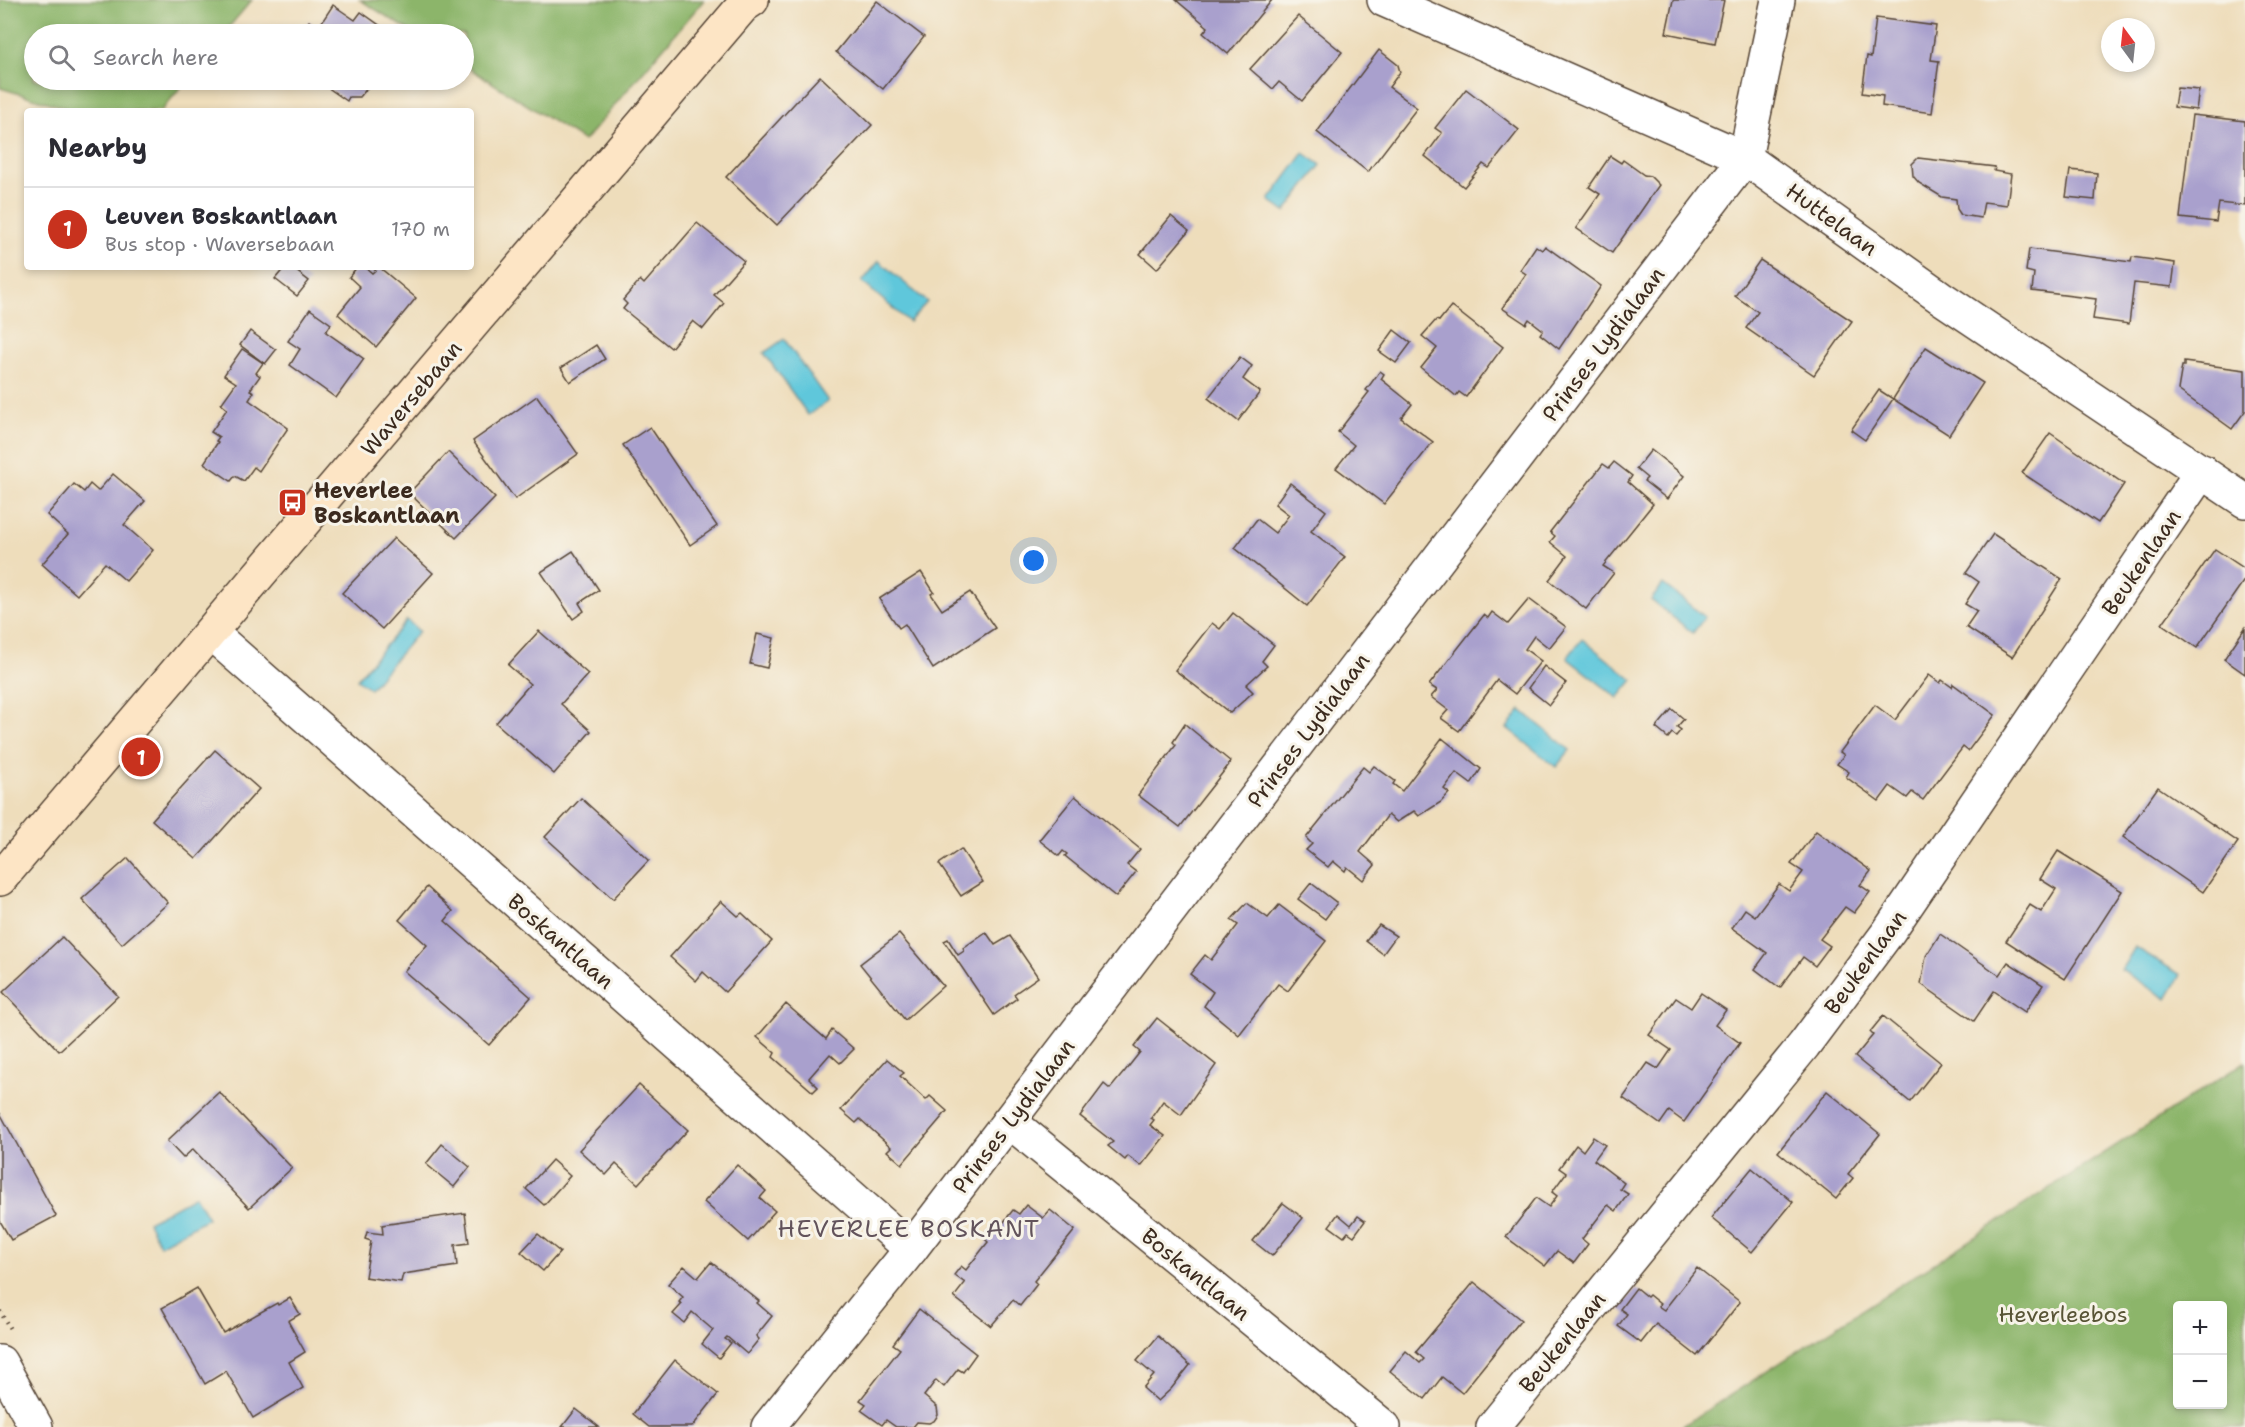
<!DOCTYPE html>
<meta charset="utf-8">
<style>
body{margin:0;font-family:"Shantell Sans",sans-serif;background:#f2f2f3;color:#2b2b33}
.controls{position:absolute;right:18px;bottom:18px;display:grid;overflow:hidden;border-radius:6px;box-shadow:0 3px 9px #0003}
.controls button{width:54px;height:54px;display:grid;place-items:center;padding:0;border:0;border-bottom:2px solid #e1e1e2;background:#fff;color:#2b2b33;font:30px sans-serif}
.compass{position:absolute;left:2101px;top:18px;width:54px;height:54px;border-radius:50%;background:#fff;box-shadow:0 3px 9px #0003;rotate:345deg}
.you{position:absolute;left:1034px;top:561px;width:21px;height:21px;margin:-15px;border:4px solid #fff;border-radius:50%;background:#1a73e8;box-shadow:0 0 0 9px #1a73e833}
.badge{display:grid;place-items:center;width:39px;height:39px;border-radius:50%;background:#c8321e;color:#fff;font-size:20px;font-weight:700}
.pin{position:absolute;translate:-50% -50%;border:3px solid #fff;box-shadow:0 2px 6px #0006}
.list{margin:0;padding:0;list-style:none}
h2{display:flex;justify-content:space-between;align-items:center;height:78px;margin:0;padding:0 24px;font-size:26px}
h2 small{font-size:20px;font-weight:400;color:#7c7c81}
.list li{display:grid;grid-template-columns:39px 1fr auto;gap:18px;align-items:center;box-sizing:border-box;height:84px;padding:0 24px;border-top:2px solid #e1e1e2}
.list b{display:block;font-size:22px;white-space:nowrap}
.list p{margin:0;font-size:20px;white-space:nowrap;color:#7c7c81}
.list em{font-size:20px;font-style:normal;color:#7c7c81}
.icon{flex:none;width:33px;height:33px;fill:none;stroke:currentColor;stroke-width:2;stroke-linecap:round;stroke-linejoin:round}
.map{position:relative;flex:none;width:2245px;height:1427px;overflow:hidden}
.search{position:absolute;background:#fff;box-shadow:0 3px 9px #0003;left:24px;top:24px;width:450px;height:66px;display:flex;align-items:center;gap:15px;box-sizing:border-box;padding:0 21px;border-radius:33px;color:#7c7c81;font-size:22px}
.panel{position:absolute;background:#fff;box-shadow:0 3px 9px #0003;left:24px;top:108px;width:450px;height:162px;border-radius:6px}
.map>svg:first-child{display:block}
.forest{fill:#8cb56b;stroke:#647044;stroke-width:1.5;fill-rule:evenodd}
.water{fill:#5fc7db;stroke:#4d787c;stroke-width:1.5}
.building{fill:#a9a0cd}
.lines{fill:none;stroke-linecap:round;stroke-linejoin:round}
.street-casing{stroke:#564536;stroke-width:36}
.secondary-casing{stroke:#564536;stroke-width:36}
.path{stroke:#564536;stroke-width:4;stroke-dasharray:1.5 4.5;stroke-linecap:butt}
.street{stroke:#fff;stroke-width:33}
.secondary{stroke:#fde5c5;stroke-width:33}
.labels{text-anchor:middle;stroke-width:6;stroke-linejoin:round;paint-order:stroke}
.street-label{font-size:22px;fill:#3b2a1e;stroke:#f7f3e8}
.poi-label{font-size:22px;font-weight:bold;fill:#3b2a1e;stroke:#f7f3e8;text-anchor:start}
.park-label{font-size:22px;fill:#585435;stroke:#f7f3e8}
.neighbourhood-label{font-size:24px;letter-spacing:1.5px;fill:#62535b;stroke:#f7f3e8}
</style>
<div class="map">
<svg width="2245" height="1427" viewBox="0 0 2245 1427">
<rect width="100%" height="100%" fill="#f7f3e8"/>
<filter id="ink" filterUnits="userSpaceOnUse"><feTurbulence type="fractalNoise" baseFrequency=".0167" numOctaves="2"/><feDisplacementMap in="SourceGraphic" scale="12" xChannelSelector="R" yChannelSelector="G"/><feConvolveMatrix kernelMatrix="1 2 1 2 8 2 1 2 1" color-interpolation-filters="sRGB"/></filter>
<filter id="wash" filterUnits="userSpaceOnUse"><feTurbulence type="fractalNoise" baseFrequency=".008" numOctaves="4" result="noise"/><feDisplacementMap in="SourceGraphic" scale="24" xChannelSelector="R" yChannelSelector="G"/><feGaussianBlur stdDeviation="1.35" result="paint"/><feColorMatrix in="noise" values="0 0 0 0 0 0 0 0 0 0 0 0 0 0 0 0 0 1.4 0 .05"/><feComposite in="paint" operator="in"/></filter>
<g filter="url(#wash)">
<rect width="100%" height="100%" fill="#edb"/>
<g class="forest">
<path d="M0,0h252l-29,34h-189v46h153l-26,31h-85l-76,-23z"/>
<path d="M360,0h344l-120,141 -120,-76v-31h-49z"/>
<path d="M2245,1062v365h-564zM2178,1306h44v98h-44z"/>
</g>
<g class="water">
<path d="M1304,153l17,12 -36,47 -16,-12z"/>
<path d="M879,261l48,41 -18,20 -47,-40z"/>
<path d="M784,339l44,62 -20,14 -44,-62z"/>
<path d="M1663,584l42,33 -12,16 -42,-33z"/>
<path d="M407,620l12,11 -49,58 -13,-10z"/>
<path d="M1582,639l51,41 -15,18 -51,-40z"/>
<path d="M1521,710l49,40 -14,17 -49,-39z"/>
<path d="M2135,947l46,28 -14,24 -46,-29z"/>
<path d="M195,1196l13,22 -48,27 -12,-23z"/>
</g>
<g id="blocks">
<g class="building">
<path d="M1176,0h96l-44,54 -25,-21 5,-6z"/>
<path d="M1673,0h51l-9,43 -49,-10z"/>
<path d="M877,1l47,36 -41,52 -47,-37z"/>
<path d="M333,5l22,15 6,-8 21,15 -6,7h-76l9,-13 9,7z"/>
<path d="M1298,16l44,36 -40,49 -23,-19 -6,7 -23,-20z"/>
<path d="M1876,18l60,8 -5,34 8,1 -7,52 -50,-7 1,-10 -21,-3 5,-37 4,1z"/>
<path d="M1379,50l19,15 2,7 -11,15 28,21 -49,64 -51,-40z"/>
<path d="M820,76l52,49 -95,100 -51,-48z"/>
<path d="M317,80h49l2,7 -8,10h-11l-2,4z"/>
<path d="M2177,88l22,2 -3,20 -22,-3z"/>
<path d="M1466,89l53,41 -30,38 -6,-4 -19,23 -39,-31 17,-23 -7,-5z"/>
<path d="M2192,115l53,6v85l-26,-3 -3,19 -36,-4z"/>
<path d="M1610,156l11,7 2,-3 21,15 6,1 9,9 -47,68 -36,-25 24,-34 -11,-7z"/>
<path d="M1918,158l77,9 -1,4 17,3 -4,31 -23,-3 -3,16 -20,-3 -4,-6 -1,-10 -14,-2 -23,-14 -6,-7 -1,-12z"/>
<path d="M2070,170l27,3 -2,27 -29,-3z"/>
<path d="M1171,216l18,15 -32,38 -17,-15z"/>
<path d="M697,223l47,38 -30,34 10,8 -21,26 -10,-8 -22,27 -48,-39 4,-5 -4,-4 17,-20 4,4z"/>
<path d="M1536,246l6,4 3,-4 56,40 -42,63 -19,-15 3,-4 -14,-11 -3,5 -24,-16 24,-34 -6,-4z"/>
<path d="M2029,249l102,13 1,-5 43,6 -3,24 -38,-4 -5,41 -36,-5 3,-20 -64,-8 2,-18 -8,-2z"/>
<path d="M1760,260l92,61 -38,54 -68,-47 12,-16 -23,-16z"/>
<path d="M285,267h6l18,14 -12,15 -22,-17z"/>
<path d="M357,267h8l7,6 7,-6 37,31 -40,49 -38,-33 22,-27 -11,-10z"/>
<path d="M1451,306l52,41 -37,50 -7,-5 -3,4 -35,-28 16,-20 -15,-12 14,-16 3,1z"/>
<path d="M310,309l21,15 -5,8 38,27 -28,39 -46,-33 10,-16 -12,-8z"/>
<path d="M1394,330l17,13 -15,20 -17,-12z"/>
<path d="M250,331l26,19 -11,14 -25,-19z"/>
<path d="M596,345l9,14 -35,23 -9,-14z"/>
<path d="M1926,347l57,36 -34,52 -56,-36z"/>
<path d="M242,349l21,14 -7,10 4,3 -10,14 4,2 -5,8 39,28 -29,43 -5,-4 -10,14 -9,-5 -4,5 -27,-18 14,-21 -2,-1 3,-4 -8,-5 16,-23 -6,-5 15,-21 -12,-8z"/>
<path d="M1240,357l12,9 -9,13 17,13 -22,29 -30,-23z"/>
<path d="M2184,362l61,8v41l-13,18 -54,-39 4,-24h2z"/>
<path d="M1380,371l4,3 -3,5 31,25 -11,14 32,24 -49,62 -48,-36 18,-23 -16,-13 31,-40 -3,-2z"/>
<path d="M1879,390l14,9 -28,41 -14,-10z"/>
<path d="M537,396l41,58 -63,45 -42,-58z"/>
<path d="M650,427l67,99 -27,19 -67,-100z"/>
<path d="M2050,433l74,51 -26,39 -76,-50z"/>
<path d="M1651,450l33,26 -17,23 -23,-18 3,-3 -11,-9z"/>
<path d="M448,452l47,46 -39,40 -47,-45z"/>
<path d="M1614,462l18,14 -4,6 25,22 -50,62 11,7 -28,36 -37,-29 18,-24 -17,-14 5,-6 -5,-4 53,-68 6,4z"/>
<path d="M113,474l32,27 -21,24 29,25 -27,31 -21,-18 -28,32 -35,-31 26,-30 -21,-19 27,-31 10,8 6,-8 8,7z"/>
<path d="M1290,483l36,28 -15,20 34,26 -38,49 -72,-58 22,-29 18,14 14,-18 -14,-11z"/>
<path d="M1993,534l69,45 -50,78 -46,-30 11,-16 -12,-7 14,-22 -13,-9z"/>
<path d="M394,538l39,35 -51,56 -40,-36z"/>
<path d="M2215,549l30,20v10l-48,69 -35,-24z"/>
<path d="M573,551l26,39 -20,13 5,8 -11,8 -32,-47z"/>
<path d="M921,572l13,20 -3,2 11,16 28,-18 25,36 -62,41 -28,-45 -6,4 -20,-29z"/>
<path d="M1529,599l37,28 -17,21 -15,-12 -9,13 16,12 -26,33 -18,-14 -38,51 -18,-13 7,-8 -17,-13 6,-7 -8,-5 55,-70 4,3 4,-6 16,12z"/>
<path d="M1233,613l41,32 -12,16 5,5 -21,19 7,7 -23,21 -55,-43 37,-47 8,6z"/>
<path d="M2245,628v46l-21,-15z"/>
<path d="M539,631l49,43 -27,30 30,27 -37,43 -58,-51 34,-39 -22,-19z"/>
<path d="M757,634l17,4 -7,30 -17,-4z"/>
<path d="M1544,666l22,17 -17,22 -21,-17z"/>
<path d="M1929,675l11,8 2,-3 10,7 1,-3 42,31 -27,36 -5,-4 -40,53 -11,-8 -5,6 -17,-12 -11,15 -33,-24 3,-5 -12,-8 7,-9 -4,-3 35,-47 20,15z"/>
<path d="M1672,709l12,10 -7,8 4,3 -5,6 -4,-3 -4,5 -12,-10z"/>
<path d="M1185,724l46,38 -51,65 -42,-32 38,-50 -3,-3z"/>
<path d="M1442,738l39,31 -10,15 -15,-11 -12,16 5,4 -8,9 -22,14 -5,-5 -17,11 -9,-7 -28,37 15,13 -12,15 -16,-13 -2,4 -12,-10 -5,6 -22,-17 6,-6 -6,-6 57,-71 6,5 5,-6 21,15 -2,3 9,7z"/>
<path d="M215,750l44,39 -63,70 -44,-39z"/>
<path d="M2158,787l80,55 -35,50 -80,-55z"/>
<path d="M1075,796l65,53 -13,16 9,7 -20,25 -51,-41 2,-2 -4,-3 -4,5 -20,-16z"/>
<path d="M581,798l68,62 -36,39 -68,-62z"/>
<path d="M1816,831l55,40 -11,14 10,7 -16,21 -9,-6 -25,32 10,7 -15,20 -12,-9 -23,31 -25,-19 12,-16 -35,-25 13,-19 10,7 24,-32 10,7 14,-19 -12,-8z"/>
<path d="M961,849l22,33 -22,14 -22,-32z"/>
<path d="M2058,851l64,40 -57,88 -59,-38 24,-36 11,7 15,-23 -16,-10z"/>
<path d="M128,858l40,45 -46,41 -40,-45z"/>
<path d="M1311,883l26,20 -12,16 -27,-20z"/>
<path d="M427,887l26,24 -8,10 86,76 -42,48 -85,-74 23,-26 -28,-25z"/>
<path d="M721,901l17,15 4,-3 30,28 -47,51 -22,-20 -7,9 -26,-24z"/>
<path d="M1247,903l21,15 11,-13 47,36 -38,50 -10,-7 -39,51 -35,-29 9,-14 -23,-18 15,-19 6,5 13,-17 14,-18 -7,-5z"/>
<path d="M1379,925l17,11 -13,18 -17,-13z"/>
<path d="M986,932l9,13 15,-9 28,41 -24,17 3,4 -23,17 -50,-74 4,-2 10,16 6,-4 -1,-3z"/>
<path d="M899,934l44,52 -38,34 -45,-56z"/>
<path d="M1940,934l59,41 9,-13 35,23 -18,27 -31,-21 -20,30 -53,-37 5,-28z"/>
<path d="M62,937l56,59 -59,55 -56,-59z"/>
<path d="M1701,993l25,17 -11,15 25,18 -56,79 -15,-11 -9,13 -37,-26 25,-35 10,6 13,-19 -22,-15 27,-37 15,10z"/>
<path d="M786,1004l40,35 6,-9 22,19 -14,14 -10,-9 -21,24 9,9 -5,5 -40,-35 2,-4 -18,-16z"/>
<path d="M1883,1016l58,47 -31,39 -55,-45 18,-22 -3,-3z"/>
<path d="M1157,1018l59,47 -35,50 -18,-14 -12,17 3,2 -4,5 15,11 -24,30 -13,-10 -3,4 -17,-14 5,-4 -33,-26 24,-32 6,5 15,-18 15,-19 -6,-5z"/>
<path d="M887,1059l17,14 -4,3 26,24 4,-4 17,15 -45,53 -15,-13 4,-4 -31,-28 -4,4 -15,-13z"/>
<path d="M639,1085l49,45 -50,54 -22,-20 -10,11 -27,-25z"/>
<path d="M1827,1091l53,43 -32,40 5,4 -17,21 -58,-47z"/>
<path d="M219,1092l73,76 -43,40 -56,-59 -10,9 -16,-17z"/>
<path d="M0,1113l56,103 -45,24 -11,-19z"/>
<path d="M1593,1137l12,8 -11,15 30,23 -4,6 8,5 -12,17 -8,-6 -26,34 6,5 -14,19 -17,-12 -12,15 -39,-29 30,-39 13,9 8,-11 -5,-4 14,-19 -7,-5 17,-23 7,6z"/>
<path d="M442,1144l28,23 -16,20 -28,-23z"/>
<path d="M552,1160l18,16 -26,29 -18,-16z"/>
<path d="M737,1165l29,26 -6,7 15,13 -27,30 -44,-39z"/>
<path d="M1752,1168l41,34 -41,50 -41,-34z"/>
<path d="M1283,1203l20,15 -31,38 -19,-15z"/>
<path d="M1026,1205l17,13 7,-8 25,20 -41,51 3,3 -17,22 -7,-6 -22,26 -37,-29 11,-14 -11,-8 7,-9 5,4 22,-28 -3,-3 11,-14 3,3 14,-18 6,4z"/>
<path d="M465,1213l4,30 -14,2 2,21 -54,8 -2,8 -36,-5 6,-36 -6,-2 2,-7 16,2 -1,-9z"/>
<path d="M1338,1214l13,11 7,-9 7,5 -11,15 -6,-4 -4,5 -15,-11z"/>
<path d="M538,1234l22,18 -17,19 -22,-19z"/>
<path d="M711,1262l48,39 -2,2 15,13 -16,20 3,3 -12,15 -20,-17 -2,2 6,4 -12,15 -17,-14 11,-14 -21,-18 -8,11 -11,-9 9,-10 -3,-2 4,-5 -15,-13 16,-18 14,12z"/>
<path d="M1697,1268l43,34 -43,54 -41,-32 -15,19 -23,-17 9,-12 -7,-5 16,-21 11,9 2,-2 11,9 -2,2 6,4z"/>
<path d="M1474,1282l47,38 -59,73 -20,-16 -17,22 -35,-28 16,-20 14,12 4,-4 -8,-7z"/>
<path d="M197,1288l26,45 54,-30 1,2 12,-7 10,16 -12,7 17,31 -16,10 14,26 -50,30 -27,-47 -21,13 -43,-76z"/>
<path d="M919,1309l57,45 -13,18 -5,-3 -14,18 -8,-7 -12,16 13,11 1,8 -4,6 -5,2 -12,-1 -4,5h-17l-10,-7 -4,5 -21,-15 5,-6 -6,-4 40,-51 -7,-5z"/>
<path d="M1158,1336l32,29 -19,24 -13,12 -15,-13 11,-13 -17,-14z"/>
<path d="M675,1360l43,34 -26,33h-43l-16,-13z"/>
<path d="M576,1409l23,18h-37z"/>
</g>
</g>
</g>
<g filter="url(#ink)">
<use href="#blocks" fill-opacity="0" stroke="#564536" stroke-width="1.5"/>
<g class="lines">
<defs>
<g id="street">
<path d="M1384,0l361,158 195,139 305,204"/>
<path d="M211,633l700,616"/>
<path d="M1009,1121l375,306"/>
<path d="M0,1362l36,65"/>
<path d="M768,1427l143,-178 834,-1091 33,-158"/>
<path d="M1493,1427l311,-382 85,-114 313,-460"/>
</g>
<path id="secondary" d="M0,879l743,-873 9,-6"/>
</defs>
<use href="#street" class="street-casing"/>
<use href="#secondary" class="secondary-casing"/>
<path class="path" d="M0,1311l10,18"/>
<use href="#street" class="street"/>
<use href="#secondary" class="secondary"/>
</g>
</g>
<defs>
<symbol id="bus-square" viewBox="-11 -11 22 22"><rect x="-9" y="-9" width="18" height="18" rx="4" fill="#c8321e" stroke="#f7f3e8"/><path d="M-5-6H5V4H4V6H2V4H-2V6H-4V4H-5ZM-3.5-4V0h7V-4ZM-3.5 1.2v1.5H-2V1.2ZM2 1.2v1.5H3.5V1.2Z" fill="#fff"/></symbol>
</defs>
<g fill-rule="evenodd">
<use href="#bus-square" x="276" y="486" width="33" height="33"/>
</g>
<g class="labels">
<g class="street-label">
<text transform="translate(1832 219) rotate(36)" y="8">Huttelaan</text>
<text transform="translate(1603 344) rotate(-53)" y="8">Prinses Lydialaan</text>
<text transform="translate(411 398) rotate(-50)" y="8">Waversebaan</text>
<text transform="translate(2141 562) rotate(-56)" y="8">Beukenlaan</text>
<text transform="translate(1308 730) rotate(-53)" y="8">Prinses Lydialaan</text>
<text transform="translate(561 941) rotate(41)" y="8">Boskantlaan</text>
<text transform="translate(1865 962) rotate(-54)" y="8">Beukenlaan</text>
<text transform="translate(1013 1116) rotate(-53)" y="8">Prinses Lydialaan</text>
<text transform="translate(1196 1274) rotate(39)" y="8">Boskantlaan</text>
<text transform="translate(1562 1342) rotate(-51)" y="8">Beukenlaan</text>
</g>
<g class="poi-label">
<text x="314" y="498">Heverlee<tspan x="314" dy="25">Boskantlaan</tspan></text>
</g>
<g class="park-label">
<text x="2063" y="1322">Heverleebos</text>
</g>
<g class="neighbourhood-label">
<text x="909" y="1237">HEVERLEE BOSKANT</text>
</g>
</g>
</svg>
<div class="controls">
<button>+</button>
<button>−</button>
</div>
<svg class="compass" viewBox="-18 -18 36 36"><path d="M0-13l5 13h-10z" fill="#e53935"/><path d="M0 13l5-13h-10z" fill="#7c7c81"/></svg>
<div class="you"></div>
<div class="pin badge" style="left:141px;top:757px">1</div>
<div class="search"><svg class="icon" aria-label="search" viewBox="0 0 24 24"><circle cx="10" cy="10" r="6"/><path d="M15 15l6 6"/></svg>Search here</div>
<section class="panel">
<h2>Nearby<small></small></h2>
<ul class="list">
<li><span class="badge">1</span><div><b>Leuven Boskantlaan</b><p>Bus stop · Waversebaan</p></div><em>170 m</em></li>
</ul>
</section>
</div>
